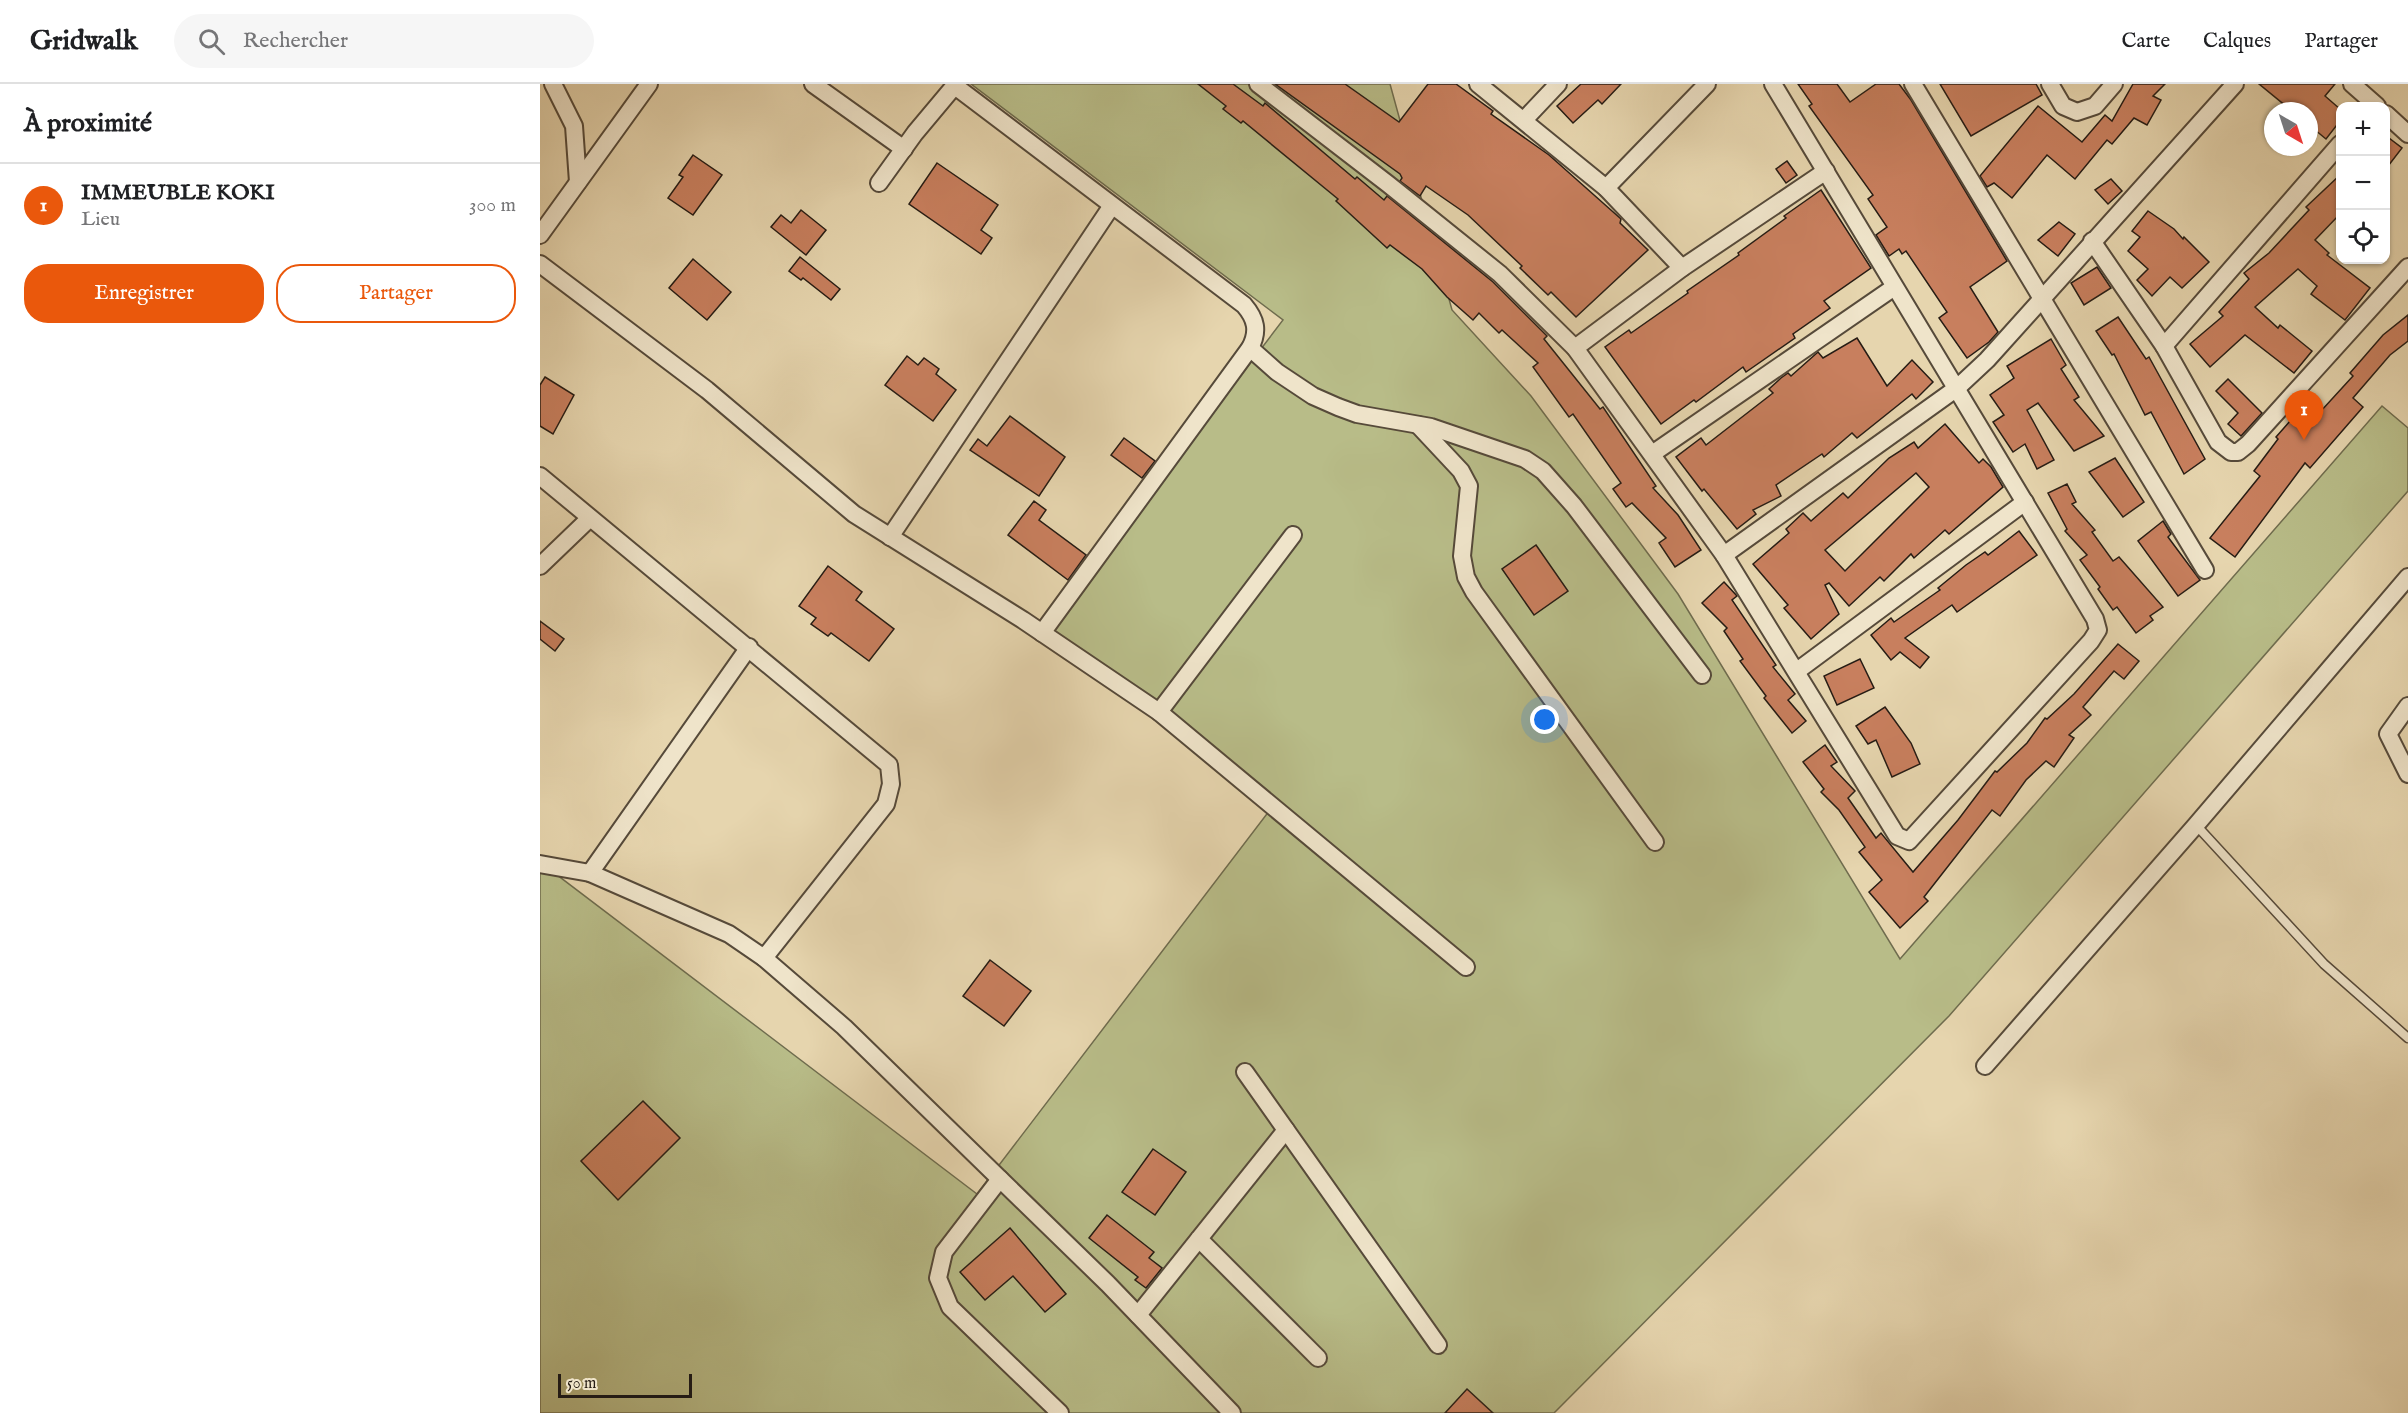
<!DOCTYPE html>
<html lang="fr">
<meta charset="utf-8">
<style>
body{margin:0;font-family:"IM FELL English",serif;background:#f6f6f6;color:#202124}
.controls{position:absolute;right:18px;top:18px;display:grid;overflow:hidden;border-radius:12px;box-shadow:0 2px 4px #0004}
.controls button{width:54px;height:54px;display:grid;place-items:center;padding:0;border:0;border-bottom:2px solid #e0e0e0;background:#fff;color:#202124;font:30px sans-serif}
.compass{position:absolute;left:1724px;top:18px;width:54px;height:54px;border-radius:50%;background:#fff;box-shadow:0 2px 4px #0004;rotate:141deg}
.scale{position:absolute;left:18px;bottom:15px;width:134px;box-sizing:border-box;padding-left:6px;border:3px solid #261c14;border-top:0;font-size:16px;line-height:21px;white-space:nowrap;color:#261c14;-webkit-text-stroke:4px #efe4ca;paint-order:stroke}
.you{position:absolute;left:1005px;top:636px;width:21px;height:21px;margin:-15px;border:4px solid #fff;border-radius:50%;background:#1a73e8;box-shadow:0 0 0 9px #1a73e833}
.badge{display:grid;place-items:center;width:39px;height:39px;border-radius:50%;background:#ea580c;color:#fff;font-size:20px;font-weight:700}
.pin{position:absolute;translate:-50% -50px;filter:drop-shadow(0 2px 3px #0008)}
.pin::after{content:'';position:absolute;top:32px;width:21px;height:18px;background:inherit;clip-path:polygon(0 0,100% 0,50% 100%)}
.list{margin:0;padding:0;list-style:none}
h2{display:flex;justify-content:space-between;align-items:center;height:78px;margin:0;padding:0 24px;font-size:26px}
h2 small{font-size:20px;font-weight:400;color:#757577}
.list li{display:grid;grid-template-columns:39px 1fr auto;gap:18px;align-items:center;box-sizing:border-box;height:84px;padding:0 24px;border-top:2px solid #e0e0e0}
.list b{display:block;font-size:22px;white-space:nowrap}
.list p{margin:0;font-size:20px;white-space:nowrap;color:#757577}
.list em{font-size:20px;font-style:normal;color:#757577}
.actions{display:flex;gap:12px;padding:18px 24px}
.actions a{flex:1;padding:14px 0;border:2px solid #ea580c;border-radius:24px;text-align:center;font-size:21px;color:#ea580c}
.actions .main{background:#ea580c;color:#fff}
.icon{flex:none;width:33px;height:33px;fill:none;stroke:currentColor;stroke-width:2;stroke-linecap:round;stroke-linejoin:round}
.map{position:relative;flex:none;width:1868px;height:1329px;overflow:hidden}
header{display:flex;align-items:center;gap:36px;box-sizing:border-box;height:84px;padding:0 30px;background:#fff;border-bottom:2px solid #e0e0e0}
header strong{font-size:28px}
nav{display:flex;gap:33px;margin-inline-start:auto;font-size:21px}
.search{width:420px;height:54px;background:#f6f6f6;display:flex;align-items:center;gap:15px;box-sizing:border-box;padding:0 21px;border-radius:33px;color:#757577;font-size:22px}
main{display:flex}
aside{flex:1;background:#fff}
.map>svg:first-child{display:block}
.green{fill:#b8bc88;stroke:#6f6c4e;stroke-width:1.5}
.building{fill:#c87f5e;stroke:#261c14;stroke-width:1.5;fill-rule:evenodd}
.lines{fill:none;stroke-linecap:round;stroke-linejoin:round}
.lane-casing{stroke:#564a3a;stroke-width:11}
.street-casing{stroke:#564a3a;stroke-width:20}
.lane{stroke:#efe4ca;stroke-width:8}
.street{stroke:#efe4ca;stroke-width:16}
</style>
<header>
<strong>Gridwalk</strong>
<div class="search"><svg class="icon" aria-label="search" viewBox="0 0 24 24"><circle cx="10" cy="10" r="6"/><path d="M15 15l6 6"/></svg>Rechercher</div>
<nav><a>Carte</a><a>Calques</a><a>Partager</a></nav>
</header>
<main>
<aside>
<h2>À proximité<small></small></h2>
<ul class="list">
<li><span class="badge">1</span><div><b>IMMEUBLE KOKI</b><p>Lieu</p></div><em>300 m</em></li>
</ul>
<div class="actions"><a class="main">Enregistrer</a><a>Partager</a></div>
</aside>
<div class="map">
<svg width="1868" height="1329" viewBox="0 0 1868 1329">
<rect width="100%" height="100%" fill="#e6d5ae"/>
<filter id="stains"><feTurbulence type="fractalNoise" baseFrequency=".00333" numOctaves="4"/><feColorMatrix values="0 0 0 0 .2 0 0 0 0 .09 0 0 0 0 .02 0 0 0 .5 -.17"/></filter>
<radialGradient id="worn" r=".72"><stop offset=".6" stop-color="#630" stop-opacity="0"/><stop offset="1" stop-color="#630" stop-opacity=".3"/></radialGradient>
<path class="green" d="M431,0h419l62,226 79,86 147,198 222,365 482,-553 26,22v63l-459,525 -395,397h-1014v-551l437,332 296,-388 -228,-174 238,-312z"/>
<g class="building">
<path d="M658,0h35l30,22 2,-3 90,76 2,-2 27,23 3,-4 106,86 54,54 -3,3 56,70 3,-2 53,79 -3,2 25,27 23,35 -26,17 -16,-24 7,-5 -34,-35 -6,4 -13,-18 8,-6 -48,-69 -4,3 -36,-50 5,-4 -36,-33 -3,3 -20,-20 -6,7 -26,-23 -25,-28 -32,-24 -3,3 -51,-47 2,-2 -95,-78 -2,2 -18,-14 3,-3z"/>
<path d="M735,0h70l54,38 29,-38h28l37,27 -2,3 58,41 72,64 -1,4 28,27 -72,67 -25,-25 -3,3 -28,-27 2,-2 -54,-51 -42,-29 -6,10 -20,-15 2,-3 -2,-4z"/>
<path d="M1041,0h40l-19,20 -4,-4 -25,23 -16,-17z"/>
<path d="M1258,0h39l13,18 26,-18h23l12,16 96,161 -37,26 28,45 -9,10 -22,16 -28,-40 8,-6 -41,-61 -4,3 -3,-5 -10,7 -13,-21 11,-8 -19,-28 5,-4 -64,-89 3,-2z"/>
<path d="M1400,0h96l6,11 -71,41z"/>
<path d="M1593,0h32l-12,12 8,4 -14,25 -13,-7 -22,26 -5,-4 -32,39 -28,-24 -35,43 -18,-15 -7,4 -7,-11 58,-70 44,36 23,-27 7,6z"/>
<path d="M1719,0h76l-10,12 15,13v12l-14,18 -17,-14v-14h-17z"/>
<path d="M1845,51l17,13 -17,22z"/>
<path d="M153,71l29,20 -29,40 -25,-17 15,-21 -4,-2z"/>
<path d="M1247,77l10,14 -11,8 -10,-14z"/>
<path d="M397,79l61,42 -17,25 11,8 -11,16 -72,-50z"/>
<path d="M1800,91v39l-25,26 14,13 -2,2 43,33 -25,32 -34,-26 6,-8 -19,-17 -43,38 23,21 2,-3 32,26 -18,22 -49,-38 -35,32 -20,-23 33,-28 -4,-4 30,-33 -5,-6 25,-20 40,-43 -3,-3z"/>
<path d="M1571,95l11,12 -14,13 -13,-14z"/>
<path d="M1281,106l50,78 -47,33 6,7 -37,26 2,4 -49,34 -3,-5 -47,35 -2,-2 -33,24 -56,-77 24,-17 2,3 57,-40 -1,-2 52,-36 -1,-2 48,-35 -2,-2z"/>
<path d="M261,126l25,20 -20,25 -35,-28 10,-12 10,8z"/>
<path d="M1608,127l26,18 9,10 1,-2 25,25 -27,26 -12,-11 -18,19 -15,-16 11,-11 -20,-18 12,-14 -8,-6z"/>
<path d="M1519,138l16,12 -17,22 -20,-16z"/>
<path d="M260,173l40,32 -9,11 -28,-22 -2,2 -12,-9z"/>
<path d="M153,175l38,33 -24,28 -38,-32z"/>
<path d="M1557,183l14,21 -27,17 -13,-22z"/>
<path d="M1868,231v26l-18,14 -37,43 10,9 -53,61 -5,-5 -70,94 -25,-19 50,-62 -6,-5 24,-32 -2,-2 22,-25 12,11 43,-47 -3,-3 33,-38z"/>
<path d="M1578,233l28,42 3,-2 56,102 -21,15 -33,-62 -6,3 -31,-61 -2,1 -16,-24z"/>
<path d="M1317,254l30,48 25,-26 21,22 -17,17 -4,-5 -55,44 -5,-5 -28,24 -2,-3 -46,31 5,11 -28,14 3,4 -19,15 -33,-40 -2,2 -26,-34 25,-19 5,7 67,-52 -4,-4 12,-11 7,-5 3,3 27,-24 5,6z"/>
<path d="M1511,255l15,26 -5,4 18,28 -5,3 30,36 -30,15 -36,-48 -11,7 27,50 -17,9 -12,-25 -12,8 -20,-30 11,-7 -14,-20 24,-17 -7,-12z"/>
<path d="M367,272l11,9 6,-7 15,11 -3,5 20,16 -23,31 -48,-36z"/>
<path d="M5,293l29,18 -21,39 -13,-8v-41z"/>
<path d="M1688,295l34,34 -21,23 -13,-12 10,-11 -22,-22z"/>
<path d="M470,332l55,41 -26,39 -69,-46 8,-11 9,7z"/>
<path d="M1405,340l34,39 4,-4 8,8 12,20 -54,47 -4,-4 -31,28 -3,-4 -27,27 -4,-4 -31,29 -20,-23 -4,2 14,29 -28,25 -27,-31 4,-3 -35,-41 36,-31 -3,-4 17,-16 8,8 32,-28 5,5 41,-40 25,-16 4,6zM1376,389l13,14 -84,84 -20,-21z"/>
<path d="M584,354l31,23 -13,17 -31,-23z"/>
<path d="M1575,374l29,44 -21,15 -34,-45z"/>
<path d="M1527,400l9,18 -4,2 23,26 -3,2 21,29 6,-4 44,50 -13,9 3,4 -17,13 -19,-26 -4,3 -15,-21 2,-2 -20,-27 7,-5 -22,-24 2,-2 -19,-36z"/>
<path d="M494,417l12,9 -7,10 47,35 -18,25 -60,-45z"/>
<path d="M1623,437l8,13 -3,3 32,43 -22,16 -40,-55z"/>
<path d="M1479,447l18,24 -80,57 -5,-7 -47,33 24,19 -9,11 -20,-16 -9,8 -20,-25 20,-17 3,4 46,-32 -2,-2 28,-23 19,-13 3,3z"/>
<path d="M996,461l32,46 -34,24 -32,-46z"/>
<path d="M288,482l34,26 -6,8 38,29 -25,32 -38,-28 -3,3 -17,-12 5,-6 -17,-12z"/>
<path d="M1184,498l13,14 -5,4 44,65 -3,2 22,27 -7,6 18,21 -14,12 -28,-35 2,-2 -26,-35 3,-2 -19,-28 3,-3 -25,-25z"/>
<path d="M0,537l24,18 -9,12 -15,-12z"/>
<path d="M1578,560l21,17 -15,18 -10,-8 -31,36 8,8 -22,20 5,3 -20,29 -8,-6 -20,19 -26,36 -8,-6 -68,87 4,4 -28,27 -31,-36 13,-12 -23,-28 6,-5 -26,-37 -18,-18 3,-3 -21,-27 22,-17 12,17 -6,4 24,25 -7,7 28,40 5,-5 32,39 45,-52 37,-49 2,1 30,-29 18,-25 2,1 27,-25z"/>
<path d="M1320,575l14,29 -37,17 -13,-29z"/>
<path d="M1345,623l26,36 9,21 -28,13 -16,-37 -8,4 -12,-18z"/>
<path d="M450,876l41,31 -27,35 -41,-30z"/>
<path d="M103,1017l37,37 -62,62 -37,-39z"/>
<path d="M613,1065l33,23 -31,43 -33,-23z"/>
<path d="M567,1131l47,37 -5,6 13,10 -16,20 -11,-8 3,-3 -49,-39z"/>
<path d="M470,1144l56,66 -21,18 -32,-36 -28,24 -25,-28z"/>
<path d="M927,1305l26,24h-48z"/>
</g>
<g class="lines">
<defs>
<path id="lane" d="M1656,741l128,139 84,74"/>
<g id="street">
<path d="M13,0l21,42 4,56"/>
<path d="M273,0l91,65"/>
<path d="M718,0l130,100 112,90 75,74 149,207 173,281 12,5 182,-200 7,-11 -3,-11 -322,-535"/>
<path d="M938,0l128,104 76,80"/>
<path d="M1373,0l292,486"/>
<path d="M1510,0l13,22 14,6 18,-6 19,-22"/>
<path d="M1812,0l25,22"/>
<path d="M415,2l289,219c12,14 15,26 6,43l-208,285"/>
<path d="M1846,30l22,20"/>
<path d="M984,36l34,-36"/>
<path d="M339,99l36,-50 41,-49"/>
<path d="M1066,104l101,-104"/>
<path d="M0,151l109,-151"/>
<path d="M1552,157l72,105 54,96 13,10h7l10,-8 160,-177"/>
<path d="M0,180l167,126 147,124 169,106 136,92 307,255"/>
<path d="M1624,262l176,-202"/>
<path d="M710,264l27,24 36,24 25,11 19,7 74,13 94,32 18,12 31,35 128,169"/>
<path d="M1035,264l107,-80 144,-97"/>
<path d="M878,341l43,46 8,15 -7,70 4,21 8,15 181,250"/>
<path d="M1112,370l241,-166"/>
<path d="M0,392l349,289 2,19 -5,20 -122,154"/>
<path d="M350,453l221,-330"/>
<path d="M1184,471l233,-167 30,-28 248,-276"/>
<path d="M0,482l50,-48"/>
<path d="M1257,587l228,-169"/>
<path d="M1868,622l-20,28 20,40"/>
<path d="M619,628l134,-177"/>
<path d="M0,780l50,9 139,61 35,24 80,69 156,152 108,105 124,129"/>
<path d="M50,789l159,-226"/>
<path d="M1445,982l211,-241 212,-248"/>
<path d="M705,988l193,273"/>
<path d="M460,1095l-56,73 -6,26 12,29 110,106"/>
<path d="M659,1155l119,119"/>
<path d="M598,1231l148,-185"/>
</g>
</defs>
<use href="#lane" class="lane-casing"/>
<use href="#street" class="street-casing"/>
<use href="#lane" class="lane"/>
<use href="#street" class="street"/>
</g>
<rect width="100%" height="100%" filter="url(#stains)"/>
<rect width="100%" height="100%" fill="url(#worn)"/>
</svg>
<div class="controls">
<button>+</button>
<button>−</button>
<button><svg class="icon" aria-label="locate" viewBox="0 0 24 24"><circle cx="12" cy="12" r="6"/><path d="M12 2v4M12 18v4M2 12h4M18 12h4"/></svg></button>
</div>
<svg class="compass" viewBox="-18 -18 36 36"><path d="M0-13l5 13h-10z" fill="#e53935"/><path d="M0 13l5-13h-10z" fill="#757577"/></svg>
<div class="scale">50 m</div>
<div class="you"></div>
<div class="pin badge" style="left:1764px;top:356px">1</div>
</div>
</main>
